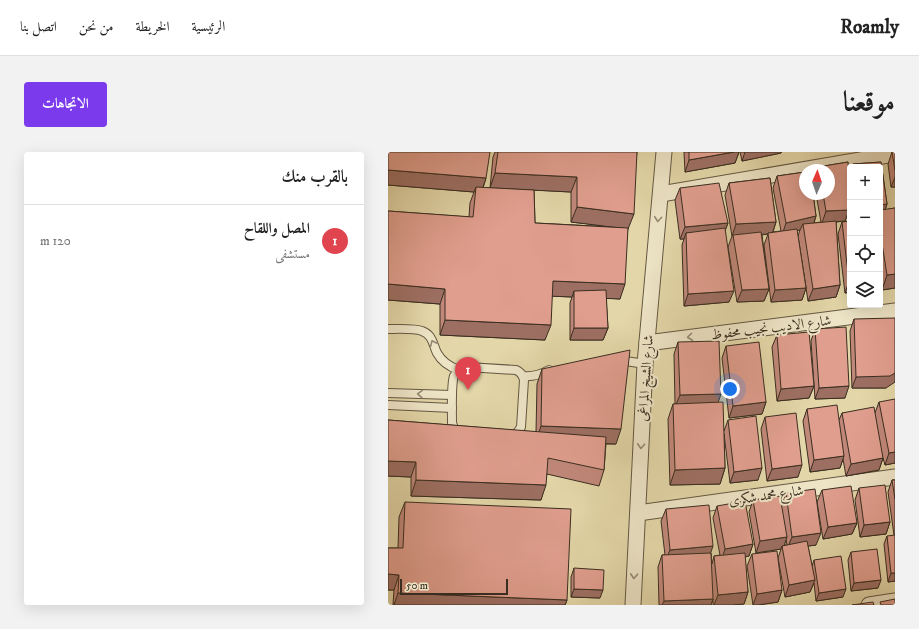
<!DOCTYPE html>
<html lang="ar">
<meta charset="utf-8">
<style>
body{margin:0;font-family:"IM FELL DW Pica",Amiri,serif;background:#f2f2f2;color:#222;direction:rtl}
.controls{position:absolute;right:12px;top:12px;display:grid;overflow:hidden;border-radius:4px;box-shadow:0 4px 16px #0002}
.controls button{width:36px;height:36px;display:grid;place-items:center;padding:0;border:0;border-bottom:1px solid #e0e0e0;background:#fff;color:#222;font:20px sans-serif}
.compass{position:absolute;left:411px;top:12px;width:36px;height:36px;border-radius:50%;background:#fff;box-shadow:0 4px 16px #0002;rotate:2deg}
.scale{position:absolute;left:12px;bottom:10px;width:108px;box-sizing:border-box;padding-left:4px;border:2px solid #3a2e20;border-top:0;font-size:11px;line-height:14px;white-space:nowrap;color:#3a2e20;-webkit-text-stroke:3px #ede4c6;paint-order:stroke}
.you{position:absolute;left:342px;top:237px;width:14px;height:14px;margin:-10px;border:3px solid #fff;border-radius:50%;background:#1a73e8;box-shadow:0 0 0 6px #1a73e833}
.badge{display:grid;place-items:center;width:26px;height:26px;border-radius:50%;background:#7c3aed;color:#fff;font-size:13px;font-weight:700}
.pin{position:absolute;translate:-50% -33px;filter:drop-shadow(0 1px 2px #0008)}
.pin::after{content:'';position:absolute;top:21px;width:14px;height:12px;background:inherit;clip-path:polygon(0 0,100% 0,50% 100%)}
.list{margin:0;padding:0;list-style:none}
h2{display:flex;justify-content:space-between;align-items:center;height:52px;margin:0;padding:0 16px;font-size:17px}
h2 small{font-size:13px;font-weight:400;color:#767676}
.list li{display:grid;grid-template-columns:26px 1fr auto;gap:12px;align-items:center;box-sizing:border-box;height:72px;padding:0 16px;border-top:1px solid #e0e0e0}
.list b{display:block;font-size:15px;white-space:nowrap}
.list p{margin:0;font-size:13px;white-space:nowrap;color:#767676}
.list em{font-size:13px;font-style:normal;color:#767676}
.icon{flex:none;width:22px;height:22px;fill:none;stroke:currentColor;stroke-width:2;stroke-linecap:round;stroke-linejoin:round}
.map{position:relative;flex:none;width:507px;height:453px;overflow:hidden;direction:ltr;border-radius:4px}
header{display:flex;align-items:center;gap:24px;box-sizing:border-box;height:56px;padding:0 20px;background:#fff;border-bottom:1px solid #e0e0e0}
header strong{font-size:19px}
nav{display:flex;gap:22px;margin-inline-start:auto;font-size:14px}
.intro{display:flex;align-items:center;justify-content:space-between;box-sizing:border-box;height:96px;padding:0 24px}
h1{margin:0;font-size:28px}
.button{padding:10px 18px;border-radius:4px;background:#7c3aed;color:#fff;font-size:14px;font-weight:700}
main{display:flex;gap:24px;padding:0 24px}
aside{flex:1;background:#fff;border-radius:4px;box-shadow:0 4px 16px #0002}
.map>svg:first-child{display:block}
.lines{fill:none;stroke-linecap:round;stroke-linejoin:round}
.lane-casing{stroke:#645842;stroke-width:10}
.street-casing{stroke:#645842;stroke-width:17}
.lane{stroke:#ede4c6;stroke-width:8}
.street{stroke:#ede4c6;stroke-width:15}
.wall{fill:#c1887a;stroke:#3a2e20;fill-rule:evenodd}
.shaded-wall{fill:#9d6f63;stroke:#3a2e20}
.building{fill:#e09e8e;stroke:#3a2e20}
.oneway{stroke:#948973}
.labels{text-anchor:middle;stroke-width:4;stroke-linejoin:round;paint-order:stroke}
.street-label{font-size:14px;fill:#3a2e20;stroke:#ede4c6}
</style>
<header>
<strong>Roamly</strong>
<nav><a>الرئيسية</a><a>الخريطة</a><a>من نحن</a><a>اتصل بنا</a></nav>
</header>
<div class="intro"><h1>موقعنا</h1><a class="button">الاتجاهات</a></div>
<main>
<div class="map">
<svg width="507" height="453" viewBox="0 0 507 453">
<rect width="100%" height="100%" fill="#e3d6a8"/>
<filter id="stains"><feTurbulence type="fractalNoise" baseFrequency=".005" numOctaves="4"/><feColorMatrix values="0 0 0 0 .2 0 0 0 0 .09 0 0 0 0 .02 0 0 0 .5 -.17"/></filter>
<radialGradient id="worn" r=".72"><stop offset=".6" stop-color="#630" stop-opacity="0"/><stop offset="1" stop-color="#630" stop-opacity=".3"/></radialGradient>
<g class="lines">
<defs>
<g id="lane">
<path d="M0,177c8,0 27,-1 34,2 11,4 11,14 15,22 5,9 13,14 22,17"/>
<path d="M231,208l26,4"/>
<path d="M79,215l49,3c5,2 7,5 8,10l-3,47c-3,5 -6,9 -12,11 -7,2 -33,-2 -43,-3 -7,-1 -12,-5 -14,-12 0,-10 -1,-40 2,-47 3,-5 7,-8 13,-9z"/>
<path d="M135,224c10,1 17,-1 26,-6"/>
<path d="M0,241l64,2"/>
<path d="M0,253l64,3"/>
</g>
<g id="street">
<path d="M273,42l234,-40"/>
<path d="M259,191l248,-32"/>
<path d="M250,361l257,-36"/>
<path d="M245,453l12,-241 19,-212"/>
<path d="M481,453l26,-4"/>
</g>
</defs>
<use href="#lane" class="lane-casing"/>
<use href="#street" class="street-casing"/>
<use href="#lane" class="lane"/>
<use href="#street" class="street"/>
</g>
<g class="wall">
<path d="M0,0l98,26 -3,10h7l3,-31 2,-5h142l-9,76 -8,71 -14,-1 2,30 -5,12h-33v-37l2,-6 -20,-1 -7,44 -105,-5v-31l-52,-4v-89l81,6 1,-14 4,-11 -86,-7zM146,38l37,2v30l44,5 -80,-4z"/>
<path d="M296,0h55l-4,11 -50,9z"/>
<path d="M352,0h42l-1,1 -39,8z"/>
<path d="M504,0h3v35h-4l-3,-23z"/>
<path d="M460,10l1,48 -4,11 -9,1 4,63 -4,12 -28,4 -10,-65 2,-6 -3,1 9,57 -4,12 -31,2 -7,-57 4,-11 -6,1 7,54 -5,12 -27,1 -9,-55 4,-11 -7,-41 4,-12 41,-5 6,44 -3,10 8,-1 -8,-43 4,-12 28,-4v22h8l3,22 -2,7 7,-1 -5,-28h13v-24h-12l1,-3z"/>
<path d="M493,10l6,42 -2,6 10,-2v80l-13,2 -2,-12v-111h-28l1,-3z"/>
<path d="M462,20v23l-1,-19z"/>
<path d="M292,36l48,35 -3,8 4,71 -45,4 -2,-61 2,-6h-4l-5,-39z"/>
<path d="M462,69v71l-5,1 -7,-59 4,-12z"/>
<path d="M466,167l32,69h-34l-2,-57z"/>
<path d="M427,177l30,69 -30,1 -4,-58z"/>
<path d="M389,183l37,51 -5,12 -32,3 -5,-54z"/>
<path d="M290,190l40,61 6,28 4,-11 30,60 -28,3 -6,-49 1,34 -5,16 -50,1 -2,-66 5,-15h2l-1,-50z"/>
<path d="M338,194l40,56 -4,12 -33,4 -7,-60z"/>
<path d="M154,217l74,75h-10l-2,26 -5,16 -52,-12 -6,26 -130,-4v-19l-23,-1v-56l148,12 1,-48z"/>
<path d="M491,250l16,61 -10,2 -2,-7 -4,12 -33,6 -3,-17 -3,9 -30,4 -7,-51 4,-12 32,11 3,-7h33z"/>
<path d="M377,265l33,60 -31,4 -6,-52z"/>
<path d="M504,328h3v55h-1l-6,-43z"/>
<path d="M471,336l31,34 -4,12 -26,3 -5,-37z"/>
<path d="M434,338l35,33 -5,11 -29,5 -6,-37z"/>
<path d="M398,341l30,52 -8,1 4,20 2,-6 29,37 -27,4 -2,-18 -4,9 -25,5 -7,-39 3,-9 -25,4 -7,-41 4,-12 29,4zM398,388l1,5h-3z"/>
<path d="M17,350l162,98 -2,5h-172l1,-15h-6v-42h10l1,-31z"/>
<path d="M329,354l36,38 -4,12 -4,1 3,35 -4,12 -12,1h-19v-6l-2,6h-52l-1,-38 4,-12h3l-4,-34 5,-12 45,44 1,11 2,-8 6,-1 -7,-37z"/>
<path d="M499,384l8,45 -7,1 -4,-38z"/>
<path d="M463,400l27,36 -27,3 -3,-31z"/>
<path d="M364,402l30,36 -4,12 -20,3h-5l-6,-39z"/>
<path d="M186,416l26,30 -29,-1v-20z"/>
</g>
<g class="shaded-wall">
<path d="M346,0h5l-4,11 -50,9 4,-12z"/>
<path d="M357,0h37l-1,1 -39,8z"/>
<path d="M0,18l98,8 -5,15 -5,-6 -2,5 -86,-7z"/>
<path d="M107,21l82,4 -6,15 -81,-4z"/>
<path d="M507,25v10h-4z"/>
<path d="M499,52l-4,12h-3v-11z"/>
<path d="M189,55l57,7 -6,15 -57,-7z"/>
<path d="M461,58l-4,11 -23,2 4,-12z"/>
<path d="M428,64l-4,12 -9,-4 -3,6 -18,5 4,-12z"/>
<path d="M388,70l-4,12 -4,-1v1l-36,2 4,-12z"/>
<path d="M340,71l-5,12 -37,-2 -2,6h-4l5,-12z"/>
<path d="M507,122v14l-13,2 5,-15z"/>
<path d="M165,129l72,3 -5,15 -46,-2v-6l-2,6 -24,-1z"/>
<path d="M461,129h1v11l-5,1z"/>
<path d="M0,132l57,5 -5,15 -52,-4z"/>
<path d="M452,133l-4,12 -28,4 5,-12z"/>
<path d="M418,136l-4,12 -31,2 4,-12z"/>
<path d="M381,137l-5,12 -27,1 5,-12z"/>
<path d="M346,139l-5,11 -45,4 4,-12z"/>
<path d="M57,168l106,5 -6,15 -105,-5z"/>
<path d="M186,176h34l-5,12h-33z"/>
<path d="M507,221v9l-9,6h-34l4,-11z"/>
<path d="M426,234l-5,12 -32,3 4,-12z"/>
<path d="M461,234l-4,12 -30,1 4,-11z"/>
<path d="M333,242l-4,12 -42,1 5,-12z"/>
<path d="M378,250l-4,12 -33,4 4,-12z"/>
<path d="M153,274l80,3 -5,15 -80,-3z"/>
<path d="M507,300v11l-10,2 4,-12z"/>
<path d="M456,304l-4,12 -30,4 4,-12z"/>
<path d="M495,306l-4,12 -33,6 5,-12z"/>
<path d="M0,309l28,1 -5,15 -23,-1z"/>
<path d="M414,313l-4,12 -31,4 5,-12z"/>
<path d="M337,316l-5,16 -50,1 5,-15z"/>
<path d="M374,316l-4,12 -28,3 4,-11z"/>
<path d="M28,328l130,5 -5,15 -130,-4z"/>
<path d="M502,370l-4,12 -26,3 4,-12z"/>
<path d="M469,371l-5,11 -29,5 5,-12z"/>
<path d="M433,381l-5,12 -29,4 5,-12z"/>
<path d="M399,385l-4,12 -1,-3 -1,3 -25,4 4,-12z"/>
<path d="M365,392l-4,12 -28,5 4,-12z"/>
<path d="M325,394l-4,12 -44,4 5,-12z"/>
<path d="M503,421h4v8l-7,1z"/>
<path d="M0,422l11,1 -5,15h-6z"/>
<path d="M427,428l-5,12 -25,5 4,-12z"/>
<path d="M493,428l-3,8 -27,3 3,-8z"/>
<path d="M186,437l29,1 -3,8 -29,-1z"/>
<path d="M458,437l-3,8 -27,4 3,-8z"/>
<path d="M394,438l-4,12 -20,3h-5l4,-11z"/>
<path d="M360,440l-4,12 -12,1h-18l4,-10z"/>
<path d="M10,441l169,7 -2,5h-171z"/>
<path d="M325,447l-2,6h-49l2,-4z"/>
</g>
<g class="building">
<path d="M0,0h102l-4,26 -98,-8z"/>
<path d="M110,0h139l-3,62 -57,-7v-30l-82,-4z"/>
<path d="M301,0h45l-45,8z"/>
<path d="M504,0h3v18z"/>
<path d="M460,10l1,48 -23,1 -3,-17h6v-24h-10l-1,-3z"/>
<path d="M493,10l6,42 -7,1v-38h-27v-3z"/>
<path d="M417,20v22h8l3,22 -30,7 -9,-47z"/>
<path d="M382,26l6,44 -40,2 -7,-41z"/>
<path d="M331,31l9,40 -43,4 -5,-39z"/>
<path d="M88,35l58,3 1,33 93,5 -3,56 -72,-3 -2,44 -106,-5v-31l-57,-5v-73l85,6z"/>
<path d="M507,56v66l-8,1 -7,-44v-21z"/>
<path d="M448,69l4,64 -27,4 -10,-65z"/>
<path d="M462,69v60h-1l-7,-59z"/>
<path d="M337,76l9,63 -46,3 -2,-61z"/>
<path d="M409,77l9,59 -31,2 -7,-57z"/>
<path d="M373,80l8,57 -27,1 -9,-55z"/>
<path d="M218,138l2,38h-34v-37z"/>
<path d="M507,166v55l-5,3 -34,1 -2,-58z"/>
<path d="M458,175l3,59 -30,2 -4,-59z"/>
<path d="M421,180l5,54 -33,3 -4,-54z"/>
<path d="M331,189l2,53 -41,1 -2,-53z"/>
<path d="M371,190l7,60 -33,4 -7,-60z"/>
<path d="M242,198l-9,79 -80,-3 1,-57z"/>
<path d="M507,247v53l-6,1 -10,-51z"/>
<path d="M335,250l2,66 -50,2 -2,-66z"/>
<path d="M449,253l7,51 -30,4 -7,-51z"/>
<path d="M486,255l9,51 -32,6 -9,-51z"/>
<path d="M408,261l6,52 -30,4 -7,-52z"/>
<path d="M368,264l6,52 -28,4 -6,-52z"/>
<path d="M0,268l218,17 -2,33 -56,-12 -2,27 -130,-5v-18l-28,-1z"/>
<path d="M504,328h3v19z"/>
<path d="M497,333l5,37 -26,3 -5,-37z"/>
<path d="M463,334l6,37 -29,4 -6,-37z"/>
<path d="M427,337l6,44 -29,4 -6,-44z"/>
<path d="M392,344l7,41 -27,4 -7,-41z"/>
<path d="M357,349l8,43 -28,5 -8,-43z"/>
<path d="M17,350l166,7 -4,91 -169,-7 1,-18 -11,-1v-26h15z"/>
<path d="M321,353l4,41 -43,4 -4,-41z"/>
<path d="M507,383v38h-4l-4,-37z"/>
<path d="M419,389l8,39 -26,5 -7,-39z"/>
<path d="M489,397l4,31 -27,3 -3,-31z"/>
<path d="M389,399l5,39 -25,4 -5,-40z"/>
<path d="M323,401l2,46 -49,2 -2,-46z"/>
<path d="M357,401l3,39 -30,3 -4,-39z"/>
<path d="M453,404l5,33 -27,4 -5,-33z"/>
<path d="M186,416l30,2 -1,20 -29,-1z"/>
<path d="M507,447v6h-14l-1,-3z"/>
<path d="M485,450l1,3h-22z"/>
</g>
<defs><path id="oneway-chevron" d="M-2-3.5L2.5 0L-2 3.5" fill="none" stroke-width="1.6" stroke-linecap="round" stroke-linejoin="round"/></defs>
<g class="oneway">
<use href="#oneway-chevron" transform="translate(270 67) rotate(95)"/>
<use href="#oneway-chevron" transform="translate(302 185) rotate(173)"/>
<use href="#oneway-chevron" transform="translate(45 191) rotate(-115)"/>
<use href="#oneway-chevron" transform="translate(32 242) rotate(-178)"/>
<use href="#oneway-chevron" transform="translate(253 294) rotate(93)"/>
<use href="#oneway-chevron" transform="translate(246 424) rotate(93)"/>
</g>
<g class="labels">
<g class="street-label">
<text transform="translate(383 175) rotate(-7)" y="5">شارع الاديب نجيب محفوظ</text>
<text transform="translate(257 226) rotate(-86)" y="5">شارع الشيخ المراغى</text>
<text transform="translate(378 343) rotate(-8)" y="5">شارع محمد شكرى</text>
</g>
</g>
<rect width="100%" height="100%" filter="url(#stains)"/>
<rect width="100%" height="100%" fill="url(#worn)"/>
</svg>
<div class="controls">
<button>+</button>
<button>−</button>
<button><svg class="icon" aria-label="locate" viewBox="0 0 24 24"><circle cx="12" cy="12" r="6"/><path d="M12 2v4M12 18v4M2 12h4M18 12h4"/></svg></button>
<button><svg class="icon" aria-label="layers" viewBox="0 0 24 24"><path d="M12 4l9 5-9 5-9-5zM3 14l9 5 9-5"/></svg></button>
</div>
<svg class="compass" viewBox="-18 -18 36 36"><path d="M0-13l5 13h-10z" fill="#e53935"/><path d="M0 13l5-13h-10z" fill="#767676"/></svg>
<div class="scale">50 m</div>
<div class="you"></div>
<div class="pin badge" style="left:80px;top:238px;background:#e0444e">1</div>
</div>
<aside>
<h2>بالقرب منك<small></small></h2>
<ul class="list">
<li><span class="badge" style="background:#e0444e">1</span><div><b>المصل واللقاح</b><p>مستشفى</p></div><em>120 m</em></li>
</ul>
</aside>
</main>
